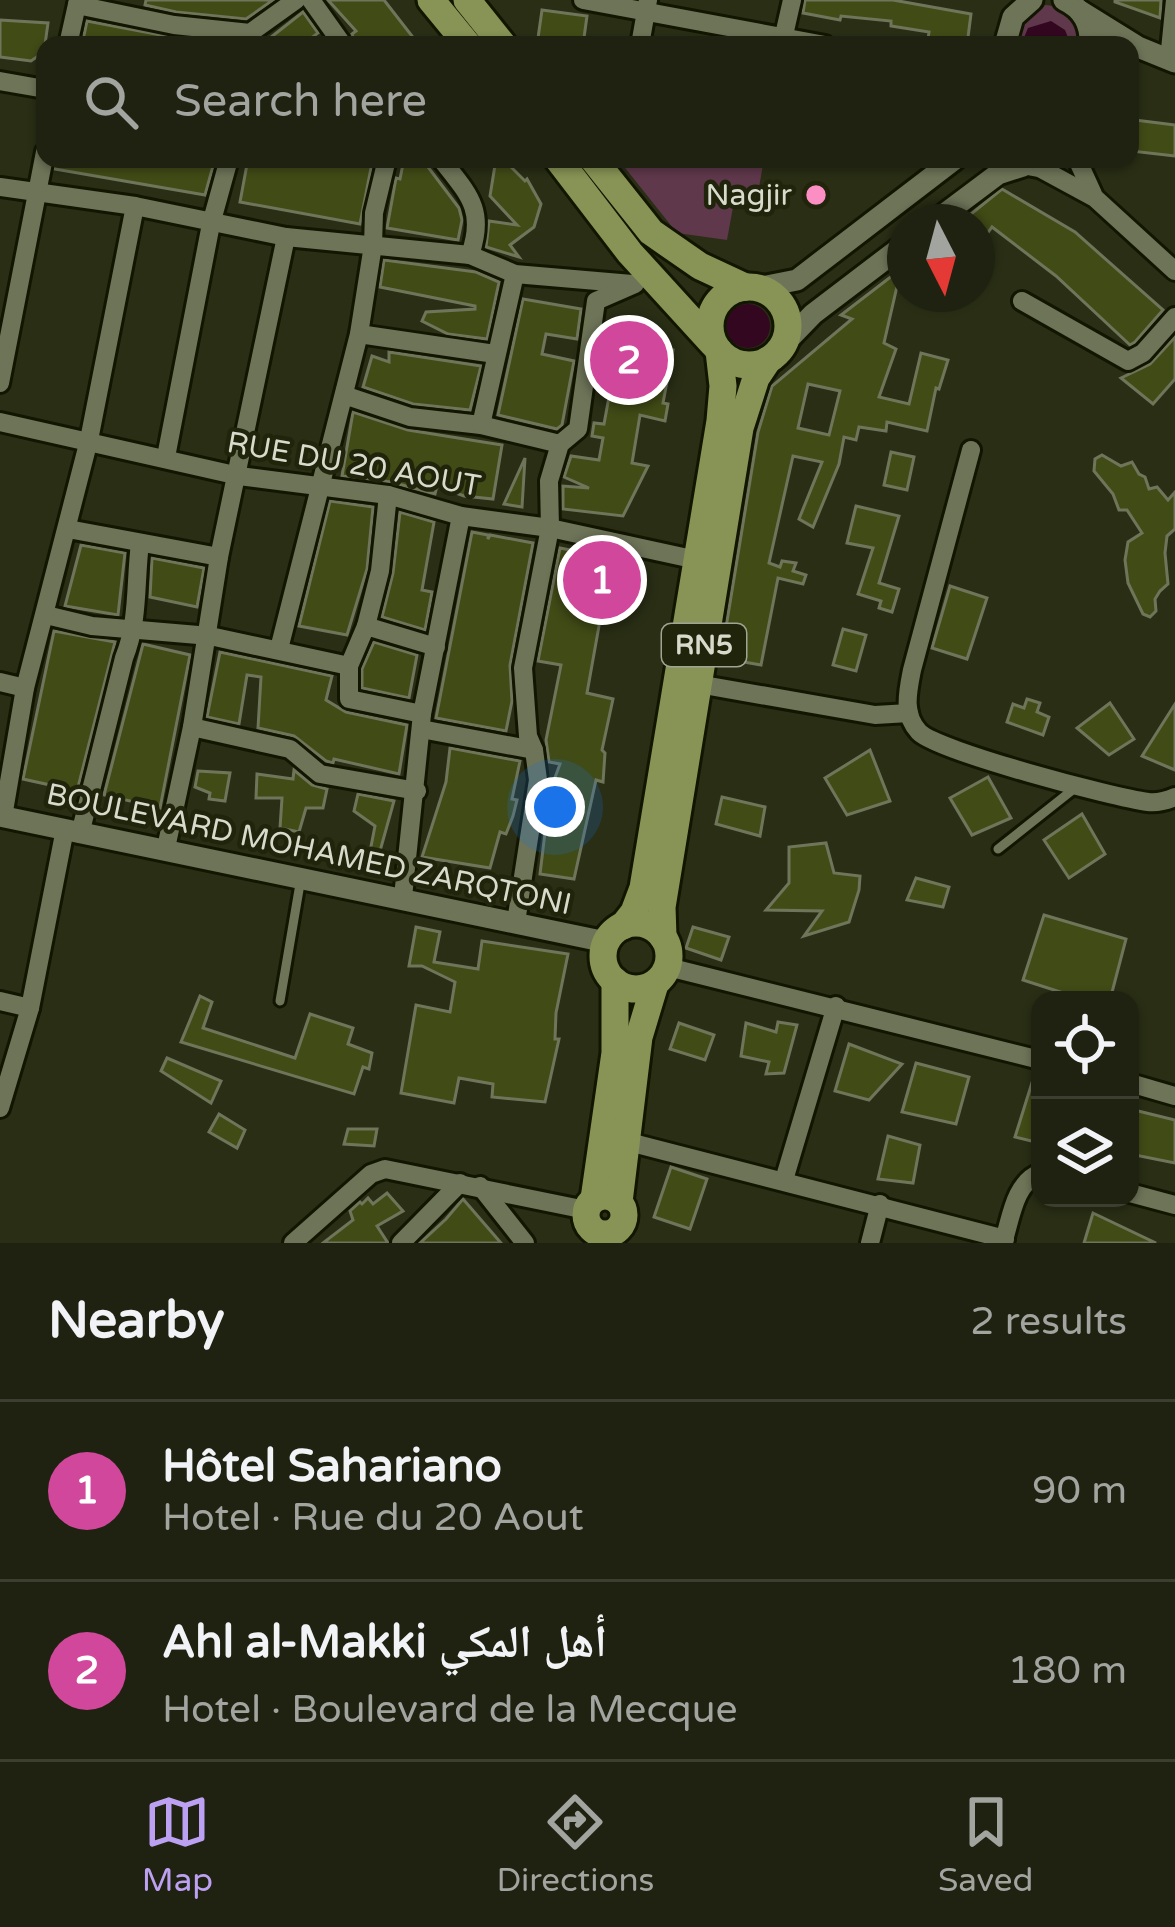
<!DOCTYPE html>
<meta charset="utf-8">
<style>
body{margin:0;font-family:"Varela Round","Noto Naskh Arabic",sans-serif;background:#272a19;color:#f1f3f6}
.controls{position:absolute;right:36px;bottom:36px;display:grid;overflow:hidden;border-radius:24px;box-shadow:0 3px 9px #0004}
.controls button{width:108px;height:108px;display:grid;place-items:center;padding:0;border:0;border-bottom:3px solid #3c3f30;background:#1f2210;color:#f1f3f6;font:60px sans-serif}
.compass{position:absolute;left:887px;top:204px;width:108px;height:108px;border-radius:50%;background:#1f2210;box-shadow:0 3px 9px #0004;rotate:174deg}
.you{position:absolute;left:555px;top:807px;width:42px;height:42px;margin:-30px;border:9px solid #fff;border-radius:50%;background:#1a73e8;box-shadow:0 0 0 18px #1a73e833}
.badge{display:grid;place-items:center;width:78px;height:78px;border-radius:50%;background:#bca0f2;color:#fff;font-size:39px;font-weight:700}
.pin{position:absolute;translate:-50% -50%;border:6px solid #fff;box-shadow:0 3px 12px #0006}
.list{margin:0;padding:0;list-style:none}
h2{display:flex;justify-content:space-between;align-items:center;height:156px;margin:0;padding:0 48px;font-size:51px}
h2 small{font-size:39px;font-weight:400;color:#a1a49f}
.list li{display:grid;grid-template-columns:78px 1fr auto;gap:36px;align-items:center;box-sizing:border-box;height:180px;padding:0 48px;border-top:3px solid #3c3f30}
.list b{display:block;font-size:45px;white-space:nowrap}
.list p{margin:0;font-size:39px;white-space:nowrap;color:#a1a49f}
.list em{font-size:39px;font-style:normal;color:#a1a49f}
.icon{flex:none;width:66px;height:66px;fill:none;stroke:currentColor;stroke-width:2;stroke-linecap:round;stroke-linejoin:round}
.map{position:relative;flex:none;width:1175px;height:1243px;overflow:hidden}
.search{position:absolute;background:#1f2210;box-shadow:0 3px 9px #0004;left:36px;right:36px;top:36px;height:132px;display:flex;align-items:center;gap:30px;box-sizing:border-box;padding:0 42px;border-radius:24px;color:#a1a49f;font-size:45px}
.sheet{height:516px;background:#1f2210}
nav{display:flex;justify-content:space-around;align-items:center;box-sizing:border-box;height:168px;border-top:3px solid #3c3f30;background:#1f2210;font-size:33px;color:#a1a49f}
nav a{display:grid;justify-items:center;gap:6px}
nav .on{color:#bca0f2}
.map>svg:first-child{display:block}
.green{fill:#5f384b}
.water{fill:#330720}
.building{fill:#414b16;stroke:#6f755a;stroke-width:3;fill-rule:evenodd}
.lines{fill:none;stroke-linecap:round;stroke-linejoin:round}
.service-casing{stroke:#121601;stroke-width:15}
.minor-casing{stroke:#121601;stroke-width:24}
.tertiary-casing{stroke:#121601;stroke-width:27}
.primary-casing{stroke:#121601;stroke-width:33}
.service{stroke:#6d7458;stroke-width:9}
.minor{stroke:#6d7458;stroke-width:18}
.tertiary{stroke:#6d7458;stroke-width:21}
.primary{stroke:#879455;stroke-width:27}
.poi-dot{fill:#fb8fc4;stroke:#1f240b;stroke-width:4.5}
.labels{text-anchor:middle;stroke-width:9;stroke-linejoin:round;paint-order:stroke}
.shield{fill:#1f240b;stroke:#a0a492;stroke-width:3}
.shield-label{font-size:27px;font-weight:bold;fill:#d8dbcc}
.poi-label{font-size:30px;fill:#d8dbcc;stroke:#1f240b;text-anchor:end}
.street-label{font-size:30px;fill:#d8dbcc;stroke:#1f240b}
</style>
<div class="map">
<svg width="1175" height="1243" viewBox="0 0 1175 1243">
<rect width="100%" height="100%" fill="#292e15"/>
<g class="green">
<path d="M1046,5c22,2 35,18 33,40h-65c5,-20 10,-35 32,-40z"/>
<path d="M618,159h146l-6,34 -12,1 -12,8 -7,38 -50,-7z"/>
</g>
<g class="water">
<path d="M1051,21l14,9 6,15h-50l7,-17z"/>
<circle cx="748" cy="326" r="22"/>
</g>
<g class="building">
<path d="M146,0h127l-27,19 -70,-7 -31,-7z"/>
<path d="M328,0h56l35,45h-63l-4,-11 4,-3z"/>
<path d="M805,0h88l78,14 -4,31 -39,-6 1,-7 -38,-6v-5l-50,-5 -1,4 -37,-7z"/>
<path d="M1115,0h46l-1,18 -45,-16z"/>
<path d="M542,10l45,6 -4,29h-46z"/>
<path d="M303,12l15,21 -16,12h-41z"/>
<path d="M0,20l48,3 -4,29 -13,9 -31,-4z"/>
<path d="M87,21l95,18 -1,6h-99z"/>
<path d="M1135,120l40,5v31l-44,-5z"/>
<path d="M57,159h158l-10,36 -150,-26z"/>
<path d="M248,159h100l24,4 -12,61 -120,-22z"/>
<path d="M404,159h18l37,49 3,12 -4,20 -71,-12 9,-50 4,1z"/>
<path d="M496,159h7l22,22 2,-2 14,25 -7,23 -24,18 9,12 -33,-10 3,-26 28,4 -27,-29z"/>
<path d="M1002,189l73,43 88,78 -28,32 -5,3 -74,-69 -64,-49 -15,21v-26h-16z"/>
<path d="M384,260l92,12 23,10 -12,57 -39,-5 -26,-13 4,-9 49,-3v-3l-95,-19z"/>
<path d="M901,269l-17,74 12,6 -17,48 30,7 12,-51 27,7 -9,29 -3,-1 -9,43 -40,-9 -1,9 -27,-4 -3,13 -12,-3 -5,27 -26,63 -14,-8 23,-57 -29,-6 -24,107 11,4 2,-6 14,2 -3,8 13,4 -3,9 -25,-6 -17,87 -40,-7 37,-226 14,-46 80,-67 -11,-4zM808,384l32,7 -11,44 -31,-7z"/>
<path d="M523,299l58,10 -4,30 -31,-5 -4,20 32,7 -12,64 -5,4 -59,-14z"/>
<path d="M606,325l33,6 -3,18 -32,-5z"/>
<path d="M1175,337v42l-22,25 -32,-26 29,-14z"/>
<path d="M649,345l24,5 -10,53 5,1 -3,17 -25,-6 -8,48 16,3 -25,50 -60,-7v-23l26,2 -25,-11 7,-21 28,4 4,-22 -11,-2 2,-13 10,1 5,-27 -6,-4 5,-24 34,8z"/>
<path d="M389,352l92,14 -11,44 -57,-6 -50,-17 9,-31 17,6z"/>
<path d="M353,412l55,18 94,15 -9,54 -29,-3 -27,-10 -2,8 -44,-12 -49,-6z"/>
<path d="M891,452l23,5 -7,33 -23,-5z"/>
<path d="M1102,455l19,11 11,-4 7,12 6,3 4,12 8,-2 11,13 7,-8v37l-8,7 -2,17 3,31 -8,7 -5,8 1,12 -6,6 -7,-3 -15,-31 -3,-23 3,-18 14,-9 -15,-23h-8l-6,-16 -19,-23 1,-12z"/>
<path d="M525,458l-3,49 -18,-3z"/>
<path d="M330,501l43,6 -6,62 -20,66 -48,-9z"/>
<path d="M856,506l43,10 -20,67 20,6 -7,23 -13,-4 2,-7 -23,-7 15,-46 -26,-5z"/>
<path d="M400,512l34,10 -12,68 10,2 -7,38 -43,-13 11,-44z"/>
<path d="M472,532l16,3v4l2,-4 43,8 -23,122 2,36 -6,30 -70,-13z"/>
<path d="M81,545l44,8 -7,62 -53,-9z"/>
<path d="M560,548l10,2 -10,40 44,8 -17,95 26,6 -11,51 3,3 -2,29 -7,-2 -22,99 -34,-5 10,-83 10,-27 -11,-2 -3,-22 15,-75 -23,-4z"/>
<path d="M152,558l52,10 -7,39 -47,-10z"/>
<path d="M950,586l37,12 -20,61 -35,-11z"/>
<path d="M843,629l23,6 -10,36 -23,-6z"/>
<path d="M54,631l61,11 -38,149 -54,-12z"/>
<path d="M374,642l43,13 -8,43 -47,-10v-19z"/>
<path d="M143,644l47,11 -30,153 -56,-13z"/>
<path d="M220,652l112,24 -6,24 20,12 61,13 -8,49 -65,-15 -1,4 -7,-2 -32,-25 -36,-8 3,-51 -14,-2 -8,49 -32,-7z"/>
<path d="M1027,699l13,4 -3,9 12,5 -6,18 -36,-13 6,-18 11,4z"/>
<path d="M1110,703l24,36 -25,16 -32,-27z"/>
<path d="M1175,704v66l-33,-14z"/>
<path d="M450,748l70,13 -8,38 5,1 -4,16 -7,18 -6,-2 -10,36 -68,-11 24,-75z"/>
<path d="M870,750l20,51 -43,14 -22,-37z"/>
<path d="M294,770l18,15 15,4 -4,19h-17l-7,24 -19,-4 2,-30h-26l1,-24 36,5z"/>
<path d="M198,771l32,2 -5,28 -16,-2 1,-6 -15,-6z"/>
<path d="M988,777l23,41 -39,17 -22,-37z"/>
<path d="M358,794l36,7 -19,68 -8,-2 8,-41 -21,-15z"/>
<path d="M722,797l43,10 -5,29 -44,-12z"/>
<path d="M1082,814l23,40 -36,24 -25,-38z"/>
<path d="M826,843l8,30 26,3 -1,14 -10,32 -45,14 18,-25 -56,-1 23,-27v-36z"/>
<path d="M916,878l33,9 -6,20 -36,-7z"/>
<path d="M1044,915l82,24 -16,61h-25l-62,-20z"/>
<path d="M416,927l24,5 -6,30 44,7 4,-28 86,13 -12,59 -1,26h4l-14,63 -53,-5 1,-13 -34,-6 -5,25 -53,-10 15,-88 34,7 5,-30 -33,-16h-13z"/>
<path d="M693,927l36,10 -8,23 -35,-12z"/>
<path d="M200,996l12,6 -9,26 92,30 15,-44 43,14 -5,16 24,9 -3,16 -6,-2 -9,27 -173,-52z"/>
<path d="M778,1022l19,3 -13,48 -18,1 3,-12 -28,-6 5,-33 30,9z"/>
<path d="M679,1023l35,12 -9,25 -35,-11z"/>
<path d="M849,1044l53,20 -33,36 -34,-9z"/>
<path d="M167,1058l54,23 -10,22 -50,-32z"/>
<path d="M916,1063l53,14 -13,47 -54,-12z"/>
<path d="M1035,1073h5v70l-25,-6z"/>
<path d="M1130,1109l45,11v43l-45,-9z"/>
<path d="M219,1114l26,16 -8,18 -28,-16z"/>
<path d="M348,1129h29l-3,17 -30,-2z"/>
<path d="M888,1136l32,9 -7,38 -35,-4z"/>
<path d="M671,1167l36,12 -17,50 -36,-12z"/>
<path d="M387,1193l16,18 -26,15 11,17h-65l30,-23 -3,-9 10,-9 2,2 6,-6 5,6z"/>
<path d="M463,1199l38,44h-81l26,-24z"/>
<path d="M1093,1213l63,30h-72z"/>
</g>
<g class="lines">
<defs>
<g id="service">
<path d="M998,849l77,-61"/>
<path d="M280,1001l21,-123"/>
</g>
<g id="minor">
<path d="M311,0l32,45"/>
<path d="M583,0l242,45"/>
<path d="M77,5l97,20 76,8 46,-33"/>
<path d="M784,35l8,-35"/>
<path d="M68,45l10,-45"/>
<path d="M640,45l8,-45"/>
<path d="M1169,60l6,-60"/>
<path d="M0,81l45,8"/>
<path d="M441,159c27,35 45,50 29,96"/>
<path d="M1077,159l16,35"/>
<path d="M1036,166l59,32 80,73"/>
<path d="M0,187l135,19 151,31 184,18 45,19 117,10"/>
<path d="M1022,301l106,60 15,-8 32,-36"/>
<path d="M359,334l136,20"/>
<path d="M0,383l45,-231"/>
<path d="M344,395l66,22 71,8 79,19"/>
<path d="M0,422l239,54 149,19 73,21 89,12 147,32"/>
<path d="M481,425l34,-151"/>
<path d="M971,450l-59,220c-4,21 -10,44 7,62 18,19 196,66 229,70 10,1 18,-1 27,-5"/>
<path d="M166,457l45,-233 18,-65"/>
<path d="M68,529l151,28"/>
<path d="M46,615l46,11 118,10 139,30"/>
<path d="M366,626l14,-55 8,-76"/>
<path d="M279,649l80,-315 14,-89 1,-32 13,-54"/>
<path d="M0,682l25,6"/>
<path d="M698,684l177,31 34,-2"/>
<path d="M422,714l-73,-15v-33l17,-40 70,21"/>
<path d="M192,727l98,22 30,25 97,17"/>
<path d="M421,729l113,21"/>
<path d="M3,817l22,-129 64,-248 46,-234"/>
<path d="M80,834l44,-176c15,-37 11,-75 16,-115"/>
<path d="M166,848l26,-121 27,-170 67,-320"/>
<path d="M403,897l19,-183 39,-198"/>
<path d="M516,922l22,-142 -4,-30 -6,-14 -5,-68 27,-140 -1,-47 11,-37 18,-15 18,-128 39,-17"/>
<path d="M668,967l372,93"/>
<path d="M0,1001l30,7"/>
<path d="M1130,1083l45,13"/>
<path d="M0,1108l30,-100 35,-179"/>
<path d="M625,1141l380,98"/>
<path d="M784,1180l52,-174"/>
<path d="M480,1186l45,57"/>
<path d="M1130,1193l45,12"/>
<path d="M293,1243l78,-69 14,-5 201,41"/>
<path d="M401,1243l59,-60"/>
<path d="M870,1243l10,-39"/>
<path d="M1003,1243c8,-24 11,-60 37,-70"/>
</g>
<g id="tertiary">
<path d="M1064,0c19,9 27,24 26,45"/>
<path d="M1080,11l58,36 37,15"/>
<path d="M1005,45l8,-28 19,-17"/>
<path d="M1014,162l22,4 17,-7"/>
<path d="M934,222l64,-48 25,-8"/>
<path d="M756,288l41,-8 158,-121"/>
<path d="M783,345l30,-31 92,-70"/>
<path d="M0,816l606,126"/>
</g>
<g id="primary">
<path d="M431,0l37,45"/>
<path d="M467,0l36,45"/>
<path d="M558,159l72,94 83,91"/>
<path d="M593,159l58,73 49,34 45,21"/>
<circle cx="749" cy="326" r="39"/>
<circle cx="636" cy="956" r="33"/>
<path d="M623,926l11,-14 9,-24 77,-467 3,-35 -4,-35"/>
<path d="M663,937l-1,-30 78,-479 16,-50 12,-18"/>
<circle cx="605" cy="1215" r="19"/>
<path d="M594,1199l21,-146v-72"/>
<path d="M619,1202l20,-165 16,-53"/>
</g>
</defs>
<use href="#service" class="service-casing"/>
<use href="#minor" class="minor-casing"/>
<use href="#tertiary" class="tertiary-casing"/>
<use href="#primary" class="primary-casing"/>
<use href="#service" class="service"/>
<use href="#minor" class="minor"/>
<use href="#tertiary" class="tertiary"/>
<use href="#primary" class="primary"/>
</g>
<circle class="poi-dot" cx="816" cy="195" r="12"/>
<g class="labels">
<rect class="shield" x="662" y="624" width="84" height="42" rx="9"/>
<g class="shield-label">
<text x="704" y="654">RN5</text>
</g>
<g class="poi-label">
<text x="792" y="205">Nagjir</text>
</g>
<g class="street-label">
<text transform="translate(354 464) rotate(10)" y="10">RUE DU 20 AOUT</text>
<text transform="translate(309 849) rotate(12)" y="10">BOULEVARD MOHAMED ZARQTONI</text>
</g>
</g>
</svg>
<div class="controls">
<button><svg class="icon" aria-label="locate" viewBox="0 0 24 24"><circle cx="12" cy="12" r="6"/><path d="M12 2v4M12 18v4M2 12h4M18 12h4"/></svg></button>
<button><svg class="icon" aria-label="layers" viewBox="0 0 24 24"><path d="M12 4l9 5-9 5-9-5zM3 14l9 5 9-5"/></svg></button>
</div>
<svg class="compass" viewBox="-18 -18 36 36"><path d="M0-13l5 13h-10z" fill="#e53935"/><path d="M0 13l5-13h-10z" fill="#a1a49f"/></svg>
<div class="you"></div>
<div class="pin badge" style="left:602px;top:580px;background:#d1479c">1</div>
<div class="pin badge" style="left:629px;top:360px;background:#d1479c">2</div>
<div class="search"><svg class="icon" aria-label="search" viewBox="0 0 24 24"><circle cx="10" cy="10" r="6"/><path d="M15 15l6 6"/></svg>Search here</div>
</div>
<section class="sheet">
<h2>Nearby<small>2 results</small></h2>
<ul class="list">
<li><span class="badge" style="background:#d1479c">1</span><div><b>Hôtel Sahariano</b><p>Hotel · Rue du 20 Aout</p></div><em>90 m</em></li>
<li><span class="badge" style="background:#d1479c">2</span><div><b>Ahl al-Makki أهل المكي</b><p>Hotel · Boulevard de la Mecque</p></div><em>180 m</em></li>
</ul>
</section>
<nav>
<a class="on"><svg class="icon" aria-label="map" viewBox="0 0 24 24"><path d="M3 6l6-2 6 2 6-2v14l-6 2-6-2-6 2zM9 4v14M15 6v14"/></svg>Map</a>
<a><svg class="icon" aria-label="directions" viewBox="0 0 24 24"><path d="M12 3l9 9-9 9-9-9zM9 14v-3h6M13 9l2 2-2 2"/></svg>Directions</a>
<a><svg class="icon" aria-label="saved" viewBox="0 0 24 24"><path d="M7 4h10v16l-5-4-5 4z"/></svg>Saved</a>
</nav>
